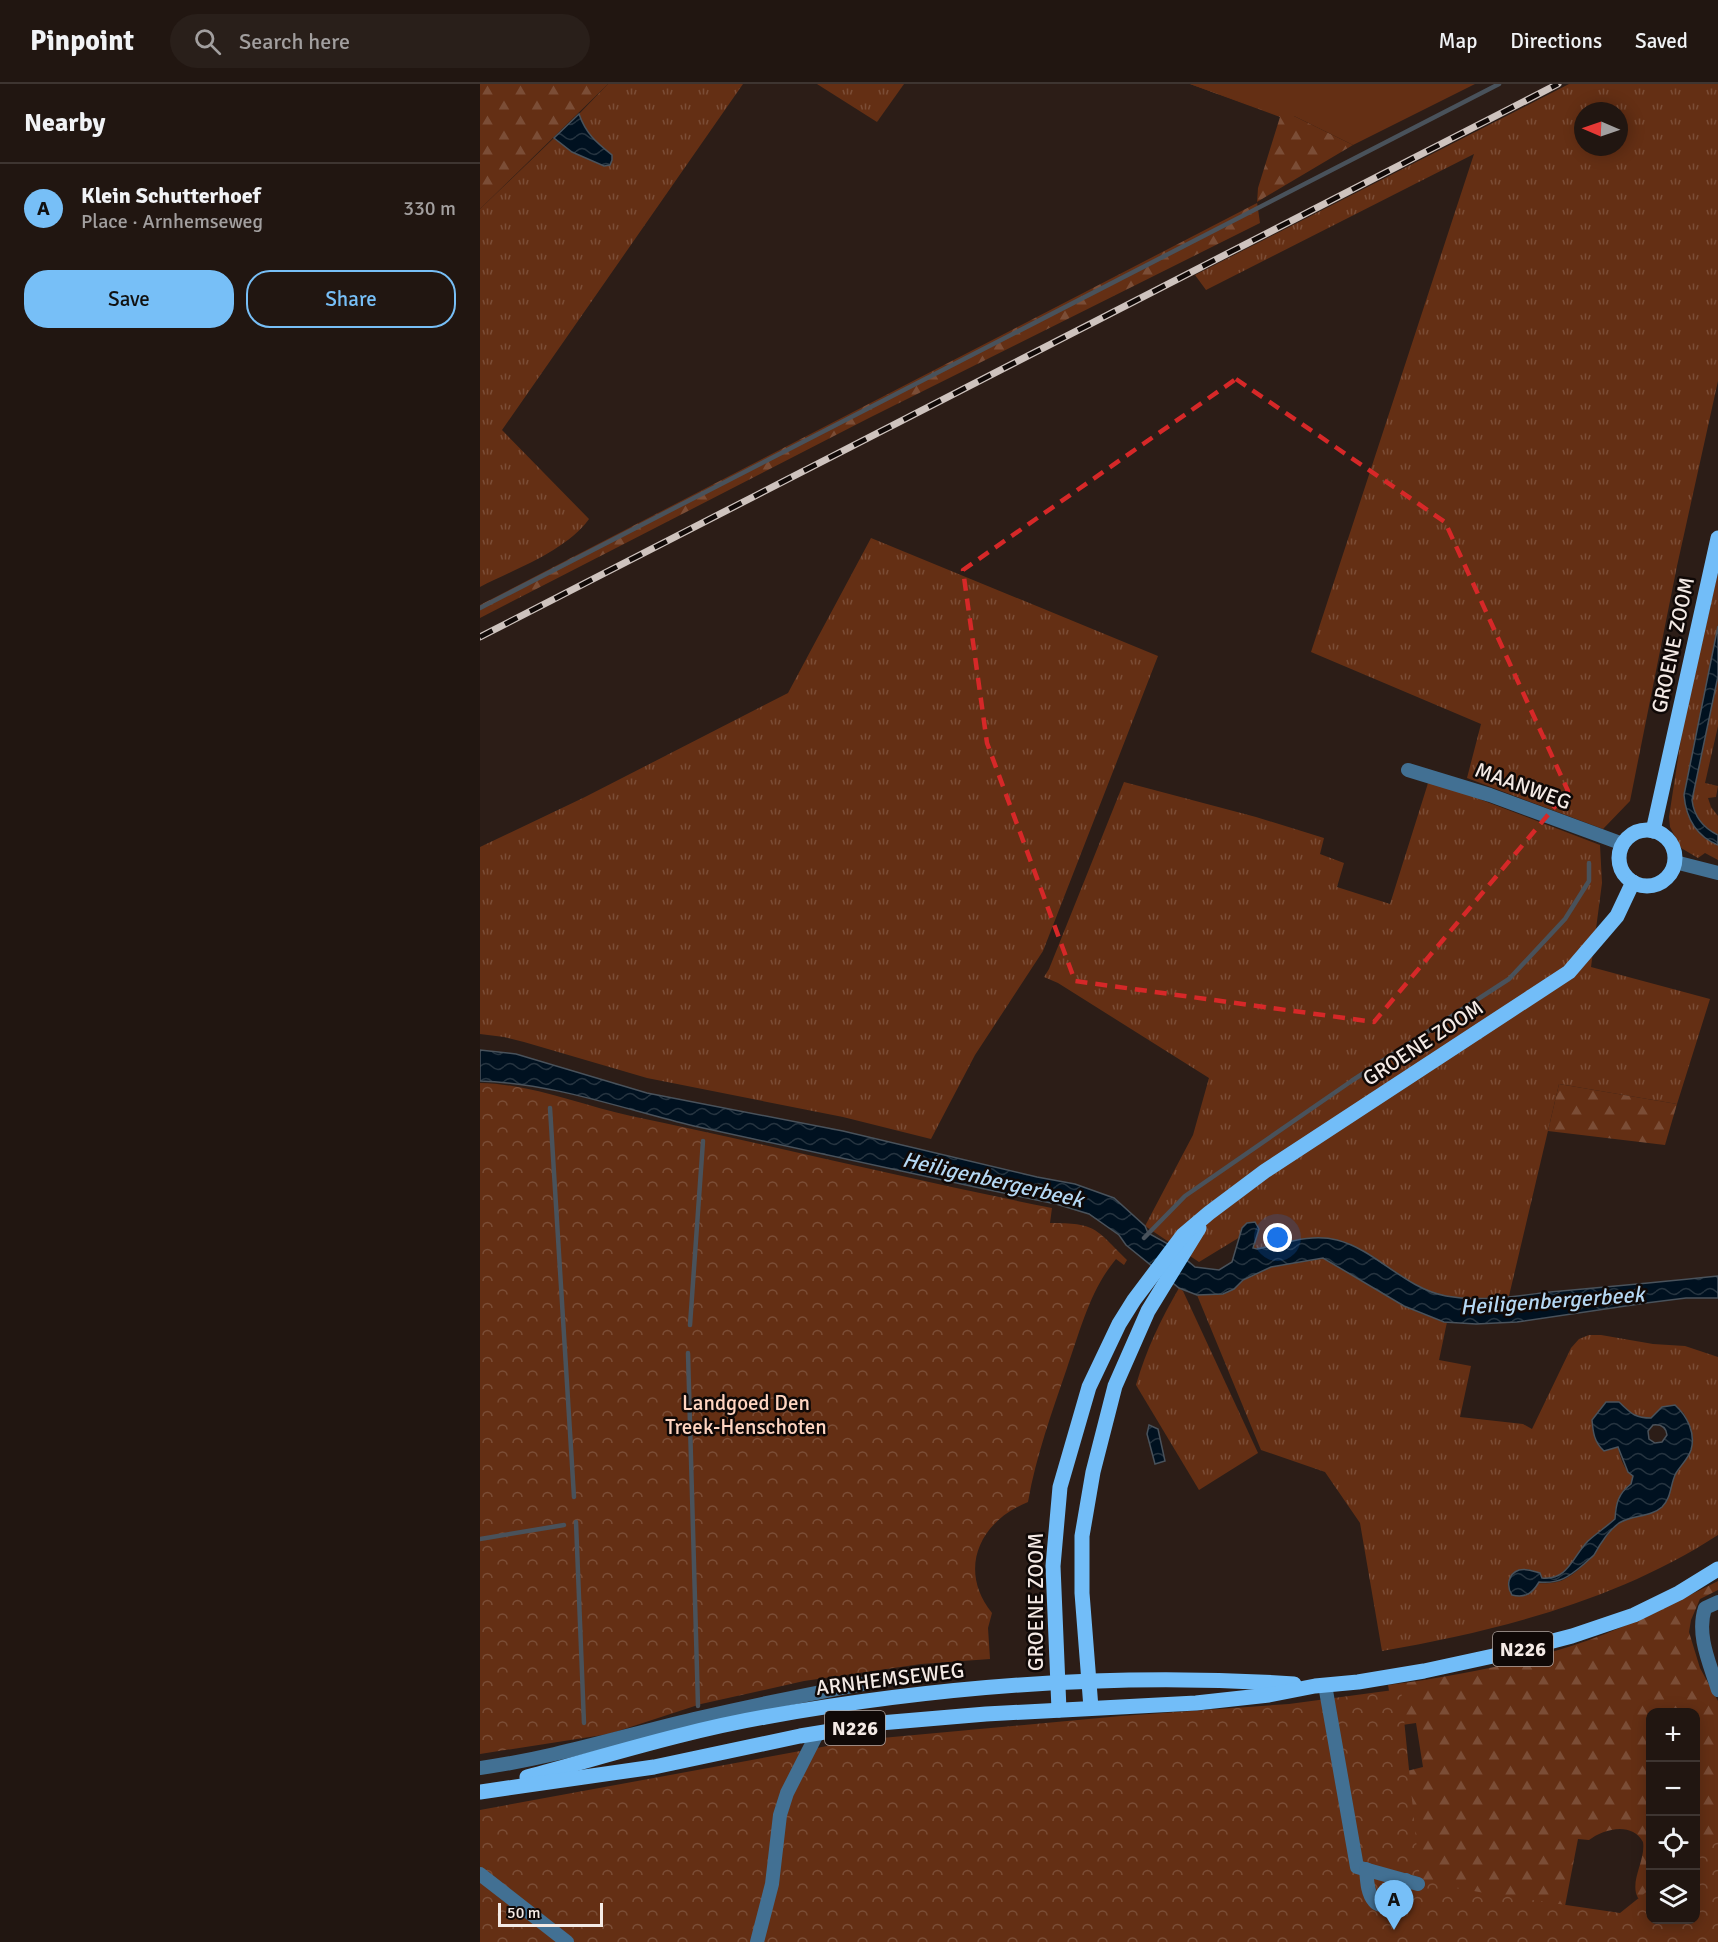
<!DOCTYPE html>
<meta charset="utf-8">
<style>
body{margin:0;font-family:Signika,sans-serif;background:#291f1a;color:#f1f3f6}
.controls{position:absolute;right:18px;bottom:18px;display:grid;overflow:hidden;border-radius:12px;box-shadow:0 3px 15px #0003}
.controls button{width:54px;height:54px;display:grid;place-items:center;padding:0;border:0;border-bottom:2px solid #3e3531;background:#211611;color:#f1f3f6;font:30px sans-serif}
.compass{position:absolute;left:1094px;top:18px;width:54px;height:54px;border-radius:50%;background:#211611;box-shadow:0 3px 15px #0003;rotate:272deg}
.scale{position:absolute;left:18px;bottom:15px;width:105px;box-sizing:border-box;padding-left:6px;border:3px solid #f4eae5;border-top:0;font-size:16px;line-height:21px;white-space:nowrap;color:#f4eae5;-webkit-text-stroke:4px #100907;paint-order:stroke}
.you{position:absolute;left:798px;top:1154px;width:21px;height:21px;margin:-15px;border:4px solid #fff;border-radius:50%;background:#1a73e8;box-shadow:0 0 0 9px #1a73e833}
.badge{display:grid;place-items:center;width:39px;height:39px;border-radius:50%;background:#77bff7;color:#111;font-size:20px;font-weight:700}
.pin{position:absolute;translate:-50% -50px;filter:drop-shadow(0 2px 3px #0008)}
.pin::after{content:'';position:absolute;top:32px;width:21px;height:18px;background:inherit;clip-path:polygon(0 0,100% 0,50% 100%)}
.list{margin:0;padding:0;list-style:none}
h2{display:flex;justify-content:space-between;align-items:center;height:78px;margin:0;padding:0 24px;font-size:26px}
h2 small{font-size:20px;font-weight:400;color:#a29f9f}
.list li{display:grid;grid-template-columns:39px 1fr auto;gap:18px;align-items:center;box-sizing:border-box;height:90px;padding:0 24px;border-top:2px solid #3e3531}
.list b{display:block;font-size:22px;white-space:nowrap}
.list p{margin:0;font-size:20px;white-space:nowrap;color:#a29f9f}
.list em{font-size:20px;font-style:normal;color:#a29f9f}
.actions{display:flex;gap:12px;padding:18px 24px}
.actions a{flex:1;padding:14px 0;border:2px solid #77bff7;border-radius:24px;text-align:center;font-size:21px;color:#77bff7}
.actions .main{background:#77bff7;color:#111}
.icon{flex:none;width:33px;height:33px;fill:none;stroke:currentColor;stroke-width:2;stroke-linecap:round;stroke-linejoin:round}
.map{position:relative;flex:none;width:1238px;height:1858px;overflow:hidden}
header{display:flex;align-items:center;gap:36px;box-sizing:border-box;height:84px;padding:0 30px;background:#211611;border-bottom:2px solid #3e3531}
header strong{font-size:28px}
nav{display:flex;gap:33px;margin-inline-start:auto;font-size:21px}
.search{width:420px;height:54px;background:#291f1a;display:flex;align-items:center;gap:15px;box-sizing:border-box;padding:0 21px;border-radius:33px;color:#a29f9f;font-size:22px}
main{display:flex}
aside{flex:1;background:#211611}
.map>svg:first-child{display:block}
.grass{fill:url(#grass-tufts);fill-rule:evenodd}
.forest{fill:url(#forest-firs)}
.park{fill:url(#park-crowns)}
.pitch{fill:#642f14}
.water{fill:url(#water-waves);stroke:#49525b;stroke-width:1.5;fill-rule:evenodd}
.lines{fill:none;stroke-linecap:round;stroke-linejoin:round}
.stream{stroke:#49525b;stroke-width:4.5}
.minor{stroke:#427093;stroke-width:14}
.major{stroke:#72bdf8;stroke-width:15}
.rail-casing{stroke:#cec3be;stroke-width:7}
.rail{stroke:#100907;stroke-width:4.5;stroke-dasharray:14;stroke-linecap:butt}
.marked{fill:none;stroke:#d62828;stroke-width:4.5;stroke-dasharray:12 8;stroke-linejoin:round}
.labels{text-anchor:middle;stroke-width:5;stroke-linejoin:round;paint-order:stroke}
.shield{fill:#100907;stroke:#b0a6a2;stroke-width:1.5}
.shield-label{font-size:20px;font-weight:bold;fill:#f4eae5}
.street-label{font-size:21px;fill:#f4eae5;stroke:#100907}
.park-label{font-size:21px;fill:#ffd5c1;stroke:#100907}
.water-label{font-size:22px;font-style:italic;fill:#b5d8f4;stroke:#100907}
</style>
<header>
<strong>Pinpoint</strong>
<div class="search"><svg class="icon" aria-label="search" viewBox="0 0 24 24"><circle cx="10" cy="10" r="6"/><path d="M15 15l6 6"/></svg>Search here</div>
<nav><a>Map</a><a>Directions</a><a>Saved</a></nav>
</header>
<main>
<aside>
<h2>Nearby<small></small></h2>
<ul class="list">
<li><span class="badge">A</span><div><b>Klein Schutterhoef</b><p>Place · Arnhemseweg</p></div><em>330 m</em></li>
</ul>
<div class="actions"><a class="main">Save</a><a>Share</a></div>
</aside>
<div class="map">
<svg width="1238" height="1858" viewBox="0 0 1238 1858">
<defs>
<pattern id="grass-tufts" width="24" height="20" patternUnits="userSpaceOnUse" patternTransform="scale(1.5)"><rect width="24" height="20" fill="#642f14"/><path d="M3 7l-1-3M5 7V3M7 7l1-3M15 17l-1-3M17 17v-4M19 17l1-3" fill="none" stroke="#7b4d36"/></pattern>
<pattern id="forest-firs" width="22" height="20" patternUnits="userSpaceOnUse" patternTransform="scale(1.5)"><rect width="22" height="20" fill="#642f14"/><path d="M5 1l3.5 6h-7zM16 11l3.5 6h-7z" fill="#7b4d36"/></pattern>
<pattern id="park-crowns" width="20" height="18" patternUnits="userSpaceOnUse" patternTransform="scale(1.5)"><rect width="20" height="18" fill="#642f14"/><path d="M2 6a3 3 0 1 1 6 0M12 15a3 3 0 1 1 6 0" fill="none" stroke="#7b4d36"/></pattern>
<pattern id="water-waves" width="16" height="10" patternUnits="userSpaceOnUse" patternTransform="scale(1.5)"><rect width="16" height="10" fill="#001120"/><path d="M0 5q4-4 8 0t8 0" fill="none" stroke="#263440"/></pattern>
</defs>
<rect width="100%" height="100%" fill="#2c1d17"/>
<g class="grass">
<path d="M128,0h135l-241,346 87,89c-23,32 -74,50 -109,68v-378l74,-71 18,14 27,-7 -15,-17 -5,-14z"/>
<path d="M337,0h87l-27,38z"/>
<path d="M1089,0h149v297l-41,185 -47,235 -27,28 -136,-51 14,-54 -170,-72 163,-498 -268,136 -11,-15zM1103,27h36v36h-36z"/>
<path d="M391,454l287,118 -115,295 -68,104 -44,84 -88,-22 -196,-39 -123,-36 -20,-5 -24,-3v-187l105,-50 203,-104z"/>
<path d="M1238,488v54l-34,169c3,23 12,41 34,50v15l-13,-7 -7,5 -17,-10 -11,-21 -1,-10 13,-85z"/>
<path d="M1238,592v50l-13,57 13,3 -2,11 -8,1 3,9 7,9v19c-16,-7 -23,-19 -26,-35z"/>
<path d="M949,696l171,65 2,38 -11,84 119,32 -33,105 -118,-20 -50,212c-29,3 -63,5 -91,-9 -27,-14 -50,-37 -80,-46 -24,-8 -57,4 -82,8l-3,-1 4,-15 -15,-5 -2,9 -41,25 -54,-36 48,-91 16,-57 -151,-95 -14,-6 5,-8 75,-187 132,35 68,21 -4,16 24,9 -7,24 53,17z"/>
<path d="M844,1174l80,48 18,8 25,8 -8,38 32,6 -11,51 63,7 9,5 39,-81 8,-9 10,-4h12l52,9 32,2 33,11v178c-100,65 -220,96 -336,116l-22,-128 -35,-51 -64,-22 -64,-155 26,-1 11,-5 9,-9 28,-13zM1138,1318c12,11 16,16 33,16l11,-11 21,5c5,9 11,20 9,31 -2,12 -12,22 -17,32 -5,12 -4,25 -15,33 -11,8 -34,8 -43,17 -19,18 -29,43 -54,55 -13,6 -40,2 -55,2l4,-7 16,-5 11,3 2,5c29,3 31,-21 47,-37 9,-8 18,-14 27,-22 1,-16 3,-26 16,-35l2,-8c-21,-16 -15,-51 -15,-74z"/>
<path d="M699,1204l4,3 75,162 -59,37 -63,-105c10,-35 25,-66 43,-97z"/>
</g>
<g class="forest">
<path d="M0,0h128l-128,125z"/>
<path d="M710,0h119l-15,32 59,29 -96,57 3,21 -391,195 -389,200v-13l777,-402 1,-15 22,-71z"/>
<path d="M1079,1000l118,20 -12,41 -117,-14z"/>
<path d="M1238,1497v9l-18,9 -9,21 -2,12 11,36 18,33v142l-22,18v-149h-46v182l-7,5 -5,-1c-9,-16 8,-38 5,-56 -11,-21 -40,-13 -54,-2l-11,-1 -13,67 -132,-20 -58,-30 28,-84 20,-5 -7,-44 -21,3 -7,-41c68,-9 136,-22 201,-45 44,-16 87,-38 129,-59z"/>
</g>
<g class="park">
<path d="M0,999c52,1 100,22 151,33 140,29 280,64 421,92l-2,15c46,0 45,5 77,37l-3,5 -8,-6c-26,31 -36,72 -49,109 -15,44 -31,88 -39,134 -48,19 -71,67 -36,111l-4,15 2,31 -69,5 -117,17 -103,23 -92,30 -129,20z"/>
<path d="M921,1605l19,191 59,12 141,21 30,-24v31h46v-67l22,-19v108h-1238v-132l380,-70 261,-24 168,-12z"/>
</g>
<path class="pitch" d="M710,0h285l-122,61 -59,-29h-14z"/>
<g class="water">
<path d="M99,30c7,20 17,28 33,41v5l-2,5 -6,1 -32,-14 -18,-14z"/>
<path d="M1238,542v50l-26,124c2,16 11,28 26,35v10c-22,-9 -32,-27 -34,-50z"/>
<path d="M0,966l36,4 131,39 196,38 194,46 38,7 39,14 31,28 3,7 20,11 27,23 24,3 13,-8 10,-34 5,-5 8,-1 4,7 -6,19 4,1c26,-5 53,-16 80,-9 39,10 67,48 109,56 34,6 70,0 104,-4 56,-5 112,-10 168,-16v22h-32l-40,5 -129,19 -41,2 -32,-2 -40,-16 -81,-48 -52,9 -28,13 -9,9 -11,5 -26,1 -18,-7 -53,-43 -7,-10 -30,-21 -33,-10c-121,-25 -242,-51 -362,-78 -71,-17 -141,-43 -214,-45z"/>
<path d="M1126,1318h13c12,11 15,16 32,16l11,-11 13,-2c12,11 21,28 16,45 -3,9 -10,15 -15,23 -6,11 -4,24 -14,34 -11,10 -30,8 -43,16 -10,7 -19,21 -25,32 -3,3 -7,6 -10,9 -15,13 -25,20 -45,18 -7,12 -14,16 -27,13 -6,-9 -4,-21 7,-25 7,-2 14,1 21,3l2,5c26,3 31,-22 46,-37 9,-8 18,-14 27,-22 1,-16 3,-25 16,-35l2,-8 -5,-4 -10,-25 -14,4c-10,-9 -11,-19 -12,-31zM1173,1341c8,-1 13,2 14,10l-5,7 -7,1 -6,-4 -1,-8z"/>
<path d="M669,1341l9,4 7,32 -10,3 -8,-30z"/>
</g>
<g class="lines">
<g class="stream">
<path d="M0,524l1019,-524"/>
<path d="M70,1024l24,389"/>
<path d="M664,1154l41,-42 168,-116 156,-101 56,-60 24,-38v-18"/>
<path d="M210,1241l13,-184"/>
<path d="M208,1269l10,353"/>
<path d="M96,1438l8,201"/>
<path d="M0,1455l84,-14"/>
</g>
<g class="minor">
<path d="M928,686l82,25 133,49"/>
<path d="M1195,778l43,11"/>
<path d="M1238,1518l-13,6c-9,27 5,56 13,82"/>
<path d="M845,1601l32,182 61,17"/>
<path d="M0,1684c73,-10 142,-32 214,-49 74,-17 149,-32 224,-45"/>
<path d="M886,1785c1,10 1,24 8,32 7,9 22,2 27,-7 3,-4 3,-10 5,-14"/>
<path d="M0,1790l87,68"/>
<path d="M277,1858l15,-58 8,-69 7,-22 30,-59"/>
</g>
<g class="major">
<circle cx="1167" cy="774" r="28"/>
<path d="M1173,747l65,-293"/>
<path d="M611,1624l-9,-115v-57l11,-64 22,-86 33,-75 51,-83"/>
<path d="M579,1626l-6,-144 7,-79 29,-100 30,-63 15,-24 49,-65 26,-22 56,-42 304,-199 48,-56 16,-34"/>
<path d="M47,1693c79,-21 158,-46 238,-60 174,-31 353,-45 529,-33"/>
<path d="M0,1708l174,-25 146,-31 80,-13 106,-9 210,-11 73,-8 46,-9 43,-4 66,-11 83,-18 65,-17 62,-21 45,-22 39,-24"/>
</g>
<defs>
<path id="rail" d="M0,553l1078,-553"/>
</defs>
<use href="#rail" class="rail-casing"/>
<use href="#rail" class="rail"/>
</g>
<path class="marked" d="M756,295l209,143 123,269 -194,231 -299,-41 -88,-238 -24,-173z"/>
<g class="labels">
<g class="shield">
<rect x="1013" y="1548" width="60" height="34" rx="4.5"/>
<rect x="345" y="1627" width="60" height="34" rx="4.5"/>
</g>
<g class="shield-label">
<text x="1043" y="1572">N226</text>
<text x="375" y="1651">N226</text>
</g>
<g class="street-label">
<text transform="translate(1193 561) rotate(-78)" y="7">GROENE ZOOM</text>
<text transform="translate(1043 702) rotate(20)" y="7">MAANWEG</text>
<text transform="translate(943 959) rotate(-33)" y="7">GROENE ZOOM</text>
<text transform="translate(556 1518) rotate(-90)" y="7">GROENE ZOOM</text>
<text transform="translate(410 1595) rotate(-7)" y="7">ARNHEMSEWEG</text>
</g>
<g class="park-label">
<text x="266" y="1326">Landgoed Den<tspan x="266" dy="24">Treek-Henschoten</tspan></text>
</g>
<g class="water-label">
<text transform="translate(513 1095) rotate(13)" y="8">Heiligenbergerbeek</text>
<text transform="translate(1072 1216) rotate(-4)" y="8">Heiligenbergerbeek</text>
</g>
</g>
</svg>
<div class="controls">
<button>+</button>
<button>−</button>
<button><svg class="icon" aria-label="locate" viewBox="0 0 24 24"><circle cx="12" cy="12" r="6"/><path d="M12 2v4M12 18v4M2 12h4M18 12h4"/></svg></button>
<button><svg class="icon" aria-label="layers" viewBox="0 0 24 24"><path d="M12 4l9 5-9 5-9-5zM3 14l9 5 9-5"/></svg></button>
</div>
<svg class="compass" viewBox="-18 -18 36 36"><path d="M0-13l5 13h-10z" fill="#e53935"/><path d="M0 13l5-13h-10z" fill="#a29f9f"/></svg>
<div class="scale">50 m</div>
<div class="you"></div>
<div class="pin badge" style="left:914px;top:1846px">A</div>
</div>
</main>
